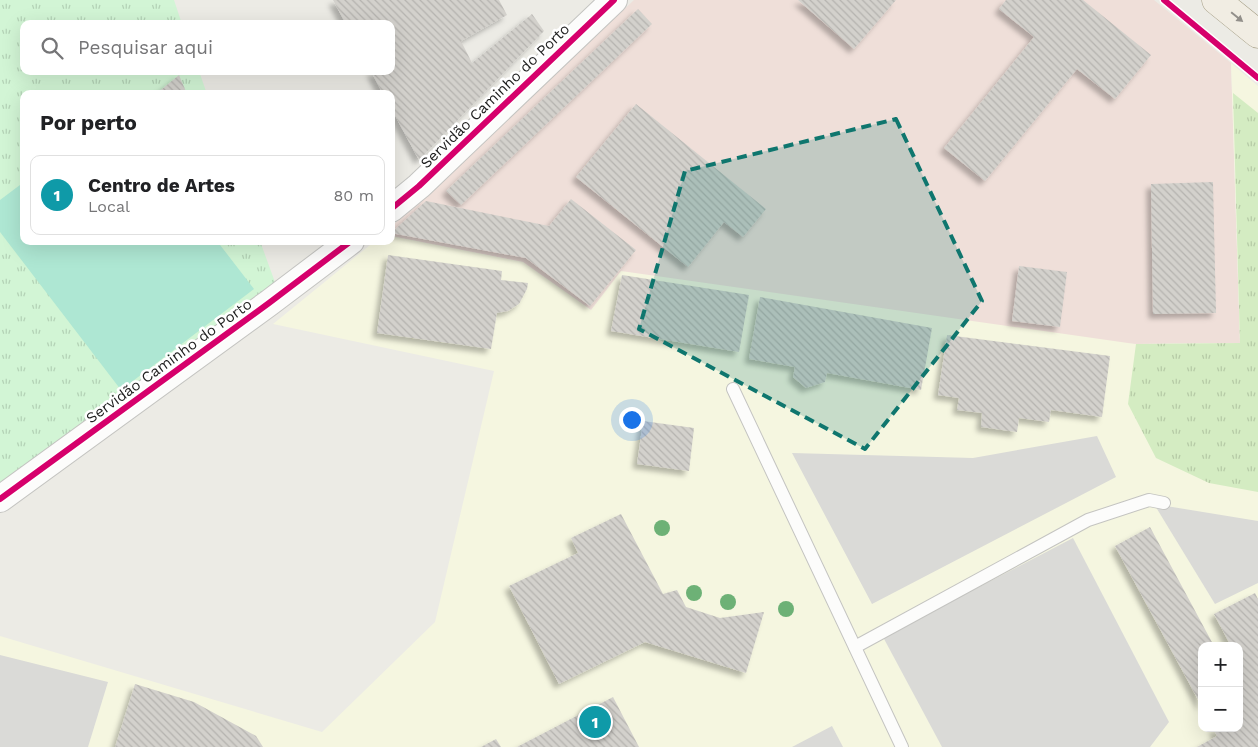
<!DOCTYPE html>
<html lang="pt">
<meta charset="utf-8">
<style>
body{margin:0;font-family:"Work Sans",sans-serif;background:#f2f2f2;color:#202124}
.controls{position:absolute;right:15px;bottom:15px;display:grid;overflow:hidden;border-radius:10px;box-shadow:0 5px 20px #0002}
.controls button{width:45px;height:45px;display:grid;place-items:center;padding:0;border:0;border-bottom:1px solid #e0e0e0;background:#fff;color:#202124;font:25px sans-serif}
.you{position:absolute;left:631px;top:419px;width:18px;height:18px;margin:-12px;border:4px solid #fff;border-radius:50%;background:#1a73e8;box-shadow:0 0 0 8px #1a73e833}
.badge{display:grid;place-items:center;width:32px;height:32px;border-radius:50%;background:#2563eb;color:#fff;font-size:16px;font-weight:700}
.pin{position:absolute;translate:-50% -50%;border:2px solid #fff;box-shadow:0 1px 5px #0006}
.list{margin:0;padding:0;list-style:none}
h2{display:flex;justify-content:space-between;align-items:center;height:65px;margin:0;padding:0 20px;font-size:21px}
h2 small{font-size:16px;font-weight:400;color:#757577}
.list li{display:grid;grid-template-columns:32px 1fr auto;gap:15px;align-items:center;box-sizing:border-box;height:80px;margin:0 10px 10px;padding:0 10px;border:1px solid #e0e0e0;border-radius:10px}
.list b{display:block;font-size:19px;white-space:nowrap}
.list p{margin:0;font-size:16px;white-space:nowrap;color:#757577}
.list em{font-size:16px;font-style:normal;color:#757577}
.icon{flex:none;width:28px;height:28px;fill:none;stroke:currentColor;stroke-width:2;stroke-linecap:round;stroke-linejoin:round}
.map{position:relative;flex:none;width:1258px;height:747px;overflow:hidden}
.search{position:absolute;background:#fff;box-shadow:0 5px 20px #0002;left:20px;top:20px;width:375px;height:55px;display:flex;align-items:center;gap:12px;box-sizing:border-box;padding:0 18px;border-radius:10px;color:#757577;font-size:19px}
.panel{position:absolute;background:#fff;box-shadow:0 5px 20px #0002;left:20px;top:90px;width:375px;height:155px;border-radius:10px}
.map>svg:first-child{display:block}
.commercial{fill:#efdfd9}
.education{fill:#f5f6e0;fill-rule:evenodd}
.grass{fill:url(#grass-tufts)}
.park{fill:url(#park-tufts)}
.pitch{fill:#aee7d3}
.parking{fill:#dadad7}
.building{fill:url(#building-back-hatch);filter:url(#shadow)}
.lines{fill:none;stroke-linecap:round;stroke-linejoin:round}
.service-casing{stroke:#c4c4c1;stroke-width:14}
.minor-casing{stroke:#c4c4c1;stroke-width:28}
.primary-casing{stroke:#a29b82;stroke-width:29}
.service{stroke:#fcfcfb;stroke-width:12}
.minor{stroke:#fcfcfb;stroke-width:26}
.primary{stroke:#f1ede3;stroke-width:28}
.cycleway-casing{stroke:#fff;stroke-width:9}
.cycleway{stroke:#d6006c;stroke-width:6}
.tree{fill:#6db176}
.oneway{fill:#928f8a}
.marked{fill:#0f766e;fill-opacity:0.2;stroke:#0f766e;stroke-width:4;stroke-dasharray:10 6;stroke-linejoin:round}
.labels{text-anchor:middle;stroke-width:5;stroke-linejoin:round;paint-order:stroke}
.street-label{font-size:15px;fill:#1d1d1d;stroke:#fff}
</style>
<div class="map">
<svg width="1258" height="747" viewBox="0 0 1258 747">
<defs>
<pattern id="grass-tufts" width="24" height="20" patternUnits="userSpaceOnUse" patternTransform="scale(1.25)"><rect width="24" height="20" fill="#d4ecc2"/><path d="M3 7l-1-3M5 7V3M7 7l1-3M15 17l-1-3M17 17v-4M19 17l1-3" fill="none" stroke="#b6caa6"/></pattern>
<pattern id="park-tufts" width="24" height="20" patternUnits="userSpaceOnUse" patternTransform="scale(1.25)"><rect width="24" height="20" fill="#d2f5d5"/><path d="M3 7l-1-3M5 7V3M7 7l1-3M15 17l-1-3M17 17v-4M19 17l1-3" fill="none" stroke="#b4d2b6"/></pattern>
<pattern id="building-back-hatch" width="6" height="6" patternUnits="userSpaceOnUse" patternTransform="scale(1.25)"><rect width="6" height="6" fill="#d3d1cc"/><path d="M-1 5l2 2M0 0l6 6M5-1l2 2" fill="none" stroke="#b5b3af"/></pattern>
<filter id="shadow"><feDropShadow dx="-4.5" dy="4.5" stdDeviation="2.5" flood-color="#0004"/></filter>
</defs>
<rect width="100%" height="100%" fill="#ecebe5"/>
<path class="commercial" d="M634,0h520l77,63 9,280 -104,1 -545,-34 -68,-48 -132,-26v-9z"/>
<path class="education" d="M1231,63l27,23v661h-1258v-111l322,96 113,-110 59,-251 -221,-47 102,-83h16v-5l132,26 68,48 30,-39 514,73 105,-1zM1202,646h37v82h-37z"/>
<path class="grass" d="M1233,93l25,20v379l-49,-9 -53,-25 -28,-54 8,-60 104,-1z"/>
<path class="park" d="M0,0h174l8,24h-158v47h175l8,23h-183v147h236l16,44 -276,201z"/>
<path class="pitch" d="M24,182v59h193l37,48 -133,101 -121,-158v-32z"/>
<g class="parking">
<path d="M1097,436l19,41 -244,127 -80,-151 181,5z"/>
<path d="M1154,504l104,17v62l-43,21z"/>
<path d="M1073,538l96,184 -19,25h-208l-59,-110z"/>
<path d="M0,655l108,27 -20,65h-88z"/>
<path d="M832,726l11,21h-51z"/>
</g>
<g class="building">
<path d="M333,0h166l8,15 -46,26 11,22 60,-49 12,17 -125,129 -28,-52v-14h-8l-12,-23h20v-47h-45z"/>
<path d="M798,0h98l-42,49z"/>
<path d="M1006,0h77l68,55 -36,44 -38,-30 -92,112 -41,-33 90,-111 -35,-28z"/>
<path d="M638,9l14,15 -191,181 -15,-14z"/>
<path d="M179,75l8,19h-31z"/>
<path d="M636,104l130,105 -23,28 -19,-15 -36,45 -112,-90z"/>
<path d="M1213,182l3,131 -63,1 -2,-130z"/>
<path d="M571,199l65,51 -46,56 -64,-48 -135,-25 35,-32 123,25z"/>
<path d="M388,255l114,16 -1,9 27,3 -1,6 -8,15 -11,7 -11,2 -6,36 -114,-16z"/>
<path d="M1019,266l48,6 -7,55 -48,-6z"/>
<path d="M622,275l127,20 -10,57 -128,-21z"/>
<path d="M760,297l172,31 -11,62 -94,-17 -2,9 -19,6 -13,-11 2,-10 -46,-8z"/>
<path d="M947,335l163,21 -8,61 -51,-7 -2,12 -30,-4 -2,14 -36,-5 1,-14 -25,-3 2,-12 -21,-3z"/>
<path d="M643,421l51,7 -5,43 -52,-7z"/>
<path d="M621,514l42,80 14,-4 9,17 34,11 44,-6 -18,61 -101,-31 -86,42 -50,-98 69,-33 -7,-15z"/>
<path d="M1150,527l64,119h-12v61l-87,-161z"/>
<path d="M1255,593l3,6v148h-61l20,-11 -4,-8h26v-82h-8l-17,-32z"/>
<path d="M135,684l59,18 62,34 7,11h-148z"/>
<path d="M613,697l26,50h-122z"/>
<path d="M496,739l5,8h-20z"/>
</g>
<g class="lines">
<defs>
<g id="service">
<path d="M733,389l169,358"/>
<path d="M855,647l233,-127 61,-20 15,3"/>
</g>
<g id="minor">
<path d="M391,209l28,-23 195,-186"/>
<path d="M0,499l269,-196 82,-62"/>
</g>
<path id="primary" d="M1216,0l42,34"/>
</defs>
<use href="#service" class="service-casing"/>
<use href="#minor" class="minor-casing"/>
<use href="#primary" class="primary-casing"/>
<use href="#service" class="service"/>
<use href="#minor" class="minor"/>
<use href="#primary" class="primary"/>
<defs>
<g id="cycleway">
<path d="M1164,0l94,78"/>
<path d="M391,209l28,-23 195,-186"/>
<path d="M0,499l269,-196 82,-62"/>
</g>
</defs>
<use href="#cycleway" class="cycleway-casing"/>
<use href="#cycleway" class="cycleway"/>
</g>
<g class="tree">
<circle cx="662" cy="528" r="8"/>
<circle cx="694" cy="593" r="8"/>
<circle cx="728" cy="602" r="8"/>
<circle cx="786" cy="609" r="8"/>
</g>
<defs><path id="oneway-solid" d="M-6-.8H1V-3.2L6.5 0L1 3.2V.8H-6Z" transform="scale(1.25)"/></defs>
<use class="oneway" href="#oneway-solid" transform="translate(1237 17) rotate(39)"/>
<path class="marked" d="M896,119l86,182 -117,148 -226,-120 46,-158z"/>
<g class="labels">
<g class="street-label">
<text transform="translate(495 96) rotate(-44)" y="5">Servidão Caminho do Porto</text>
<text transform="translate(169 361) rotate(-36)" y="5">Servidão Caminho do Porto</text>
</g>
</g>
</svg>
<div class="controls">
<button>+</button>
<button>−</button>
</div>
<div class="you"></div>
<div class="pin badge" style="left:595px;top:722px;background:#0f9aa8">1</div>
<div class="search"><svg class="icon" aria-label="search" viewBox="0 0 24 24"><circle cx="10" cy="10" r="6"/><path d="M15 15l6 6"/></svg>Pesquisar aqui</div>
<section class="panel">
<h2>Por perto<small></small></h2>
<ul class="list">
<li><span class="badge" style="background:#0f9aa8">1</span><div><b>Centro de Artes</b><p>Local</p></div><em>80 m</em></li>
</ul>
</section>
</div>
